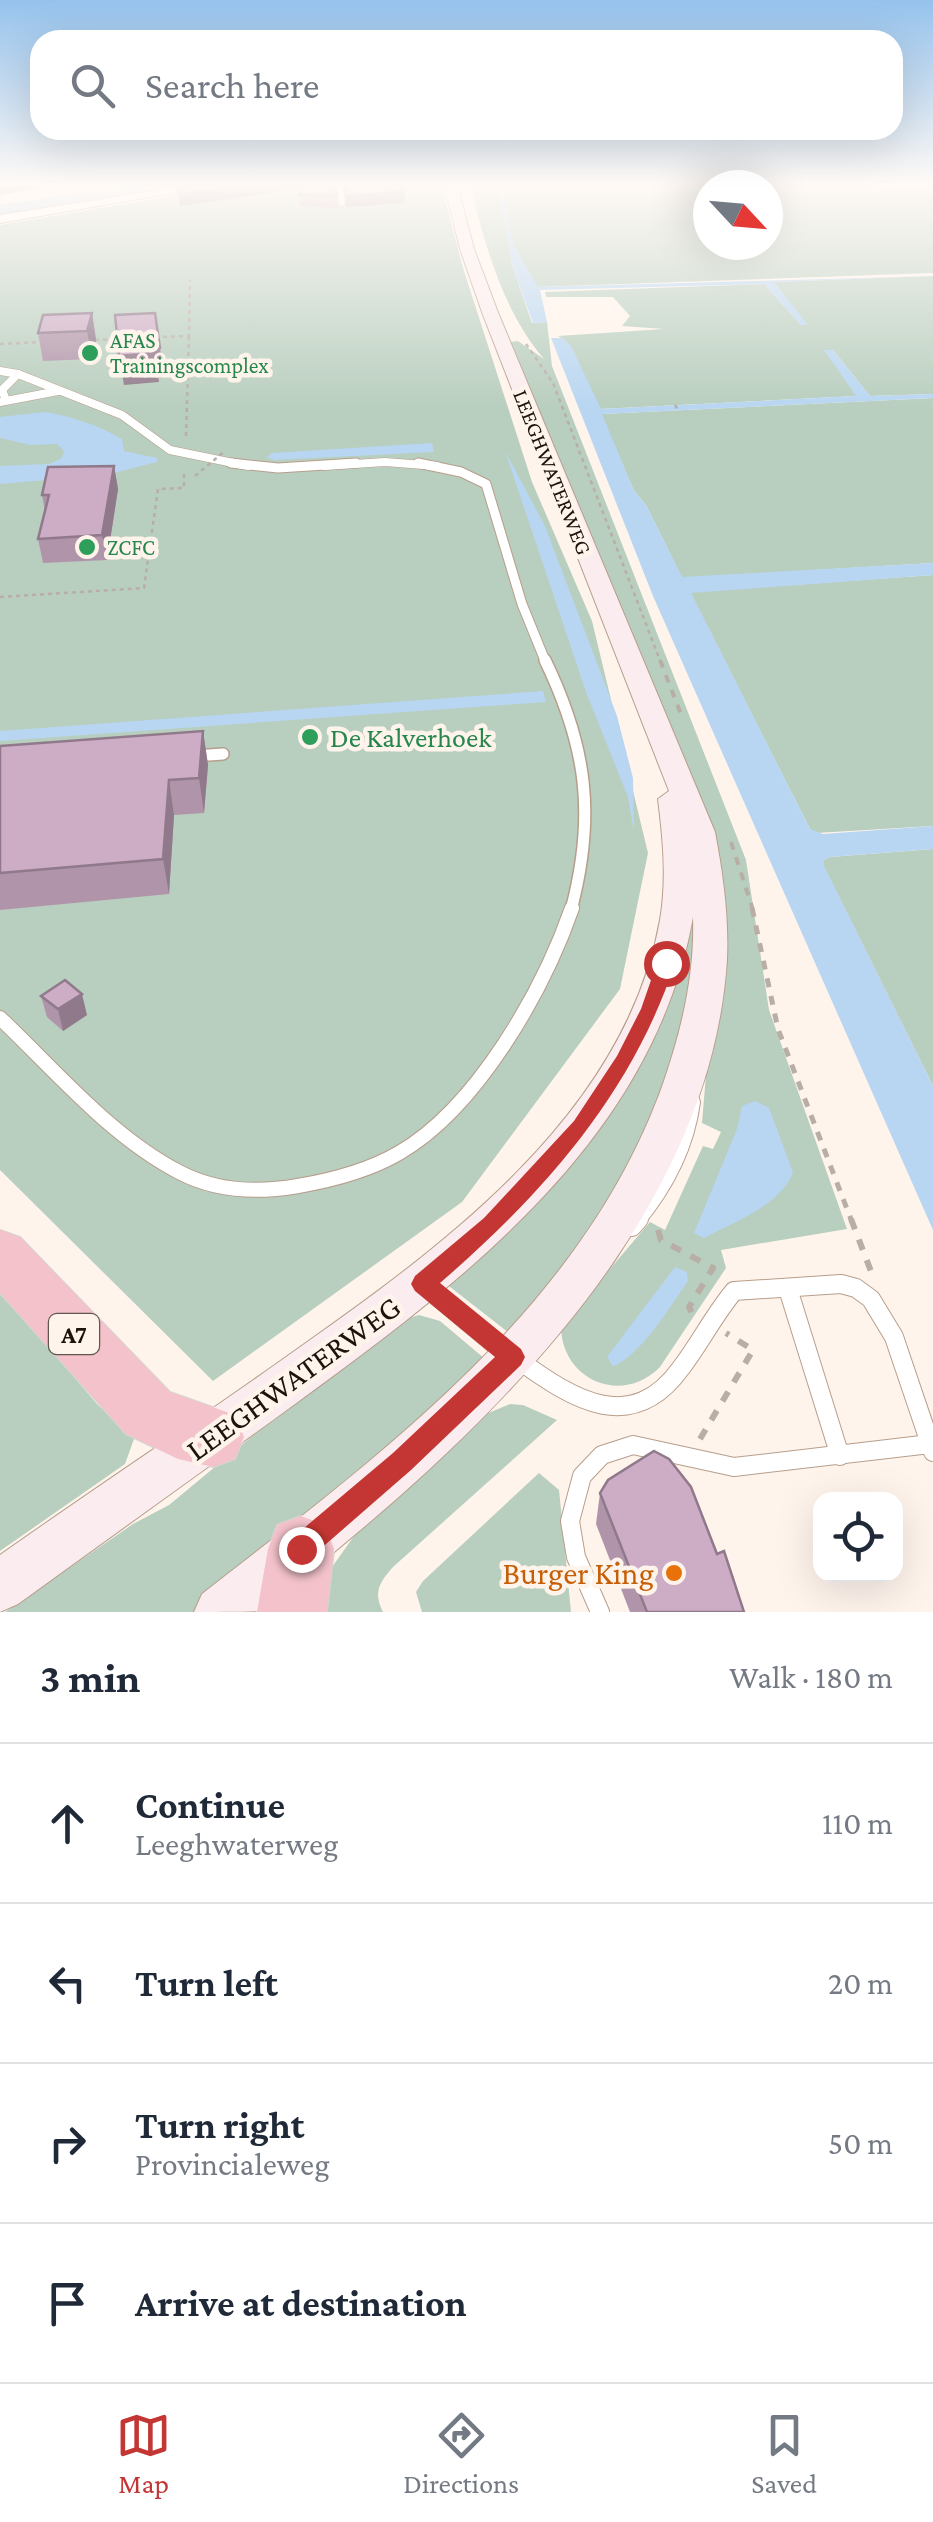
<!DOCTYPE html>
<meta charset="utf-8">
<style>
body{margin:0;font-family:"Crimson Pro",serif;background:#f6f6f7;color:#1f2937}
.controls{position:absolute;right:30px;bottom:30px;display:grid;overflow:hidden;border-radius:20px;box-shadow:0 10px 40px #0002}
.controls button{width:90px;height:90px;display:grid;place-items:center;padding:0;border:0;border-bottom:2px solid #e0e1e3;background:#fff;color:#1f2937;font:50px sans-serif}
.compass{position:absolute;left:693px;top:170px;width:90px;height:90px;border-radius:50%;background:#fff;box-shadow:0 10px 40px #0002;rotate:116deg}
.stop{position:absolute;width:30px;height:30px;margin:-22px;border:8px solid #c43633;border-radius:50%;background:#fff}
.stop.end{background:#c43633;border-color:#fff;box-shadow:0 2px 10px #0008}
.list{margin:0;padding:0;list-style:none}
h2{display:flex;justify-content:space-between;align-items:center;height:130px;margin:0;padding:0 40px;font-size:42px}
h2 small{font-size:32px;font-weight:400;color:#747a83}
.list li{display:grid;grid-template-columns:65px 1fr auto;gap:30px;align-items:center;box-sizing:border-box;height:160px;padding:0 40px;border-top:2px solid #e0e1e3}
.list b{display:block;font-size:38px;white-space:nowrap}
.list p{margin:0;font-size:32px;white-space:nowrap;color:#747a83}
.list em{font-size:32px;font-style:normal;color:#747a83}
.icon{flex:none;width:55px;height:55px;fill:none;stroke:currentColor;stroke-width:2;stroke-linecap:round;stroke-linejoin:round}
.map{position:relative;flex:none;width:933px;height:1612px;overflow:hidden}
.search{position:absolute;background:#fff;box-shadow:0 10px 40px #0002;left:30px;right:30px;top:30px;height:110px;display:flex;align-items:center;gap:25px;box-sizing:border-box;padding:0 35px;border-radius:30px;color:#747a83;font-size:38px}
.sheet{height:770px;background:#fff}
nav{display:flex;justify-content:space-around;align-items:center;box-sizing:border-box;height:140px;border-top:2px solid #e0e1e3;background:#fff;font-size:28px;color:#747a83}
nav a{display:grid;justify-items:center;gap:5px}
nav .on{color:#c43633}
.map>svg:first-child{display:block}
.green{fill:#b8cebf;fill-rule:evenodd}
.water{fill:#b8d6f2}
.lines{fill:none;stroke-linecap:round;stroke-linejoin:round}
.service-far5-casing{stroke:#b79e8b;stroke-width:6}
.service-far4-casing{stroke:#b79e8b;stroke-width:9}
.service-far3-casing{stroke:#b79e8b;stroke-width:11}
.service-far2-casing{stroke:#b79e8b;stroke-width:14}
.service-far1-casing{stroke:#b79e8b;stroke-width:16}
.service-casing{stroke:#b79e8b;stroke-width:20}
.tertiary-casing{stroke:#b79e8b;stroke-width:2}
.secondary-casing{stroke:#b79e8b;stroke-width:2}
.motorway-casing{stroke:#d6d5d3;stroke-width:2}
.path-far3{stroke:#b8aea6;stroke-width:2.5;stroke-dasharray:4 4;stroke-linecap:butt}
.path-far2{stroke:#b8aea6;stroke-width:4;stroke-dasharray:8 8;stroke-linecap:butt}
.path-far1{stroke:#b8aea6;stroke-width:5;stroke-dasharray:9 9;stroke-linecap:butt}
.path{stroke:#b8aea6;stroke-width:6;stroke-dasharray:11 11;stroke-linecap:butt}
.service-far5{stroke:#fff;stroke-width:5}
.service-far4{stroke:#fff;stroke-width:8}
.service-far3{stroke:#fff;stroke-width:9}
.service-far2{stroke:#fff;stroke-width:11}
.service-far1{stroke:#fff;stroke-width:14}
.service{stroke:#fff;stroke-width:18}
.tertiary{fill:#fff;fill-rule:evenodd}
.secondary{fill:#fbedef;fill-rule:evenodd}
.motorway{fill:#f3c2cb;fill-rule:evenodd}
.path-bridge{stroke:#b8aea6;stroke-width:2.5;stroke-dasharray:4 4;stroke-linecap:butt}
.wall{fill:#b095aa}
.shaded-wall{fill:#90798b}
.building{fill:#cdadc6;stroke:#90798b;stroke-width:2.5}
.route{fill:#c43633}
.leisure-dot{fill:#2e9e5b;stroke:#fff4ec;stroke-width:4}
.food-dot{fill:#e8710a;stroke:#fff4ec;stroke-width:4}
.labels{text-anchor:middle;stroke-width:9;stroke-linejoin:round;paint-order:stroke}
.far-leisure-label{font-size:22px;fill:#27864d;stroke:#fff4ec;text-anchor:start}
.far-street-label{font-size:22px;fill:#1c130c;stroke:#fff4ec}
.shield{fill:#fff4ec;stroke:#60564f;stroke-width:2.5}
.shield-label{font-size:25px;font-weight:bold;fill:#1c130c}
.leisure-label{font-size:28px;fill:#27864d;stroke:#fff4ec;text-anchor:start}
.near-street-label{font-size:32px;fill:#1c130c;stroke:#fff4ec}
.near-food-label{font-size:32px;fill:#c56008;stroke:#fff4ec;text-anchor:end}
</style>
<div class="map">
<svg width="933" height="1612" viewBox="0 0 933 1612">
<rect width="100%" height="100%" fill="#fff4ec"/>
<g class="green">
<path d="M245,184h196l22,84 69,214 60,139 56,232 -28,136 -158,213 -249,179 -213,-211v-945z"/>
<path d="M480,184h142l-124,4 15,80 19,55 15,-1 5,44 194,494 23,150 78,219 -126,21 5,18 -66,99c-38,39 -99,13 -99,-41l89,-104 15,8 38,-84 10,3 8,-17 -19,-9 18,-216 -210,-565 8,-1 26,18c-40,-47 -58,-110 -73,-170z"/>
<path d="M688,184h245v89l-396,14 -24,-43 -11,-54zM708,185h60v60h-60z"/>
<path d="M933,276v118l-63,2 -37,-46h-7l31,46 -257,13 -37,-70 -5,-3 106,-7 -42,-3 8,-10 -17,-19h-67l-1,-5 219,-8 37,41h6l-34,-43z"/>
<path d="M933,398v165l-251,15 -36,-73 -12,-14 -33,-77z"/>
<path d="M933,575v251l-117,7 -6,-4 -120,-237z"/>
<path d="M933,849v237l-109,-219v-7l6,-3z"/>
<path d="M689,904l11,23 -24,147 -75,150 -88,112 -68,-53 115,-112z"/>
<path d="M0,1290l97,114 37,35 -9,25 -125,87z"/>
<path d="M419,1315l21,6 51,43 -286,248h-200l128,-88 36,-19 219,-181z"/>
<path d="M510,1404l13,1 34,15 -164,147c-14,16 -20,25 -10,45h-59l1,-35 34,-48 115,-110z"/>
<path d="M539,1473l20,17 12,122h-149l-6,-20 7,-11z"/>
</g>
<g class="water">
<path d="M141,184h56l-197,32v-11z"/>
<path d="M688,184l-185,6 10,54 25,43 395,-11 -159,6 34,43h-7l-37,-41 -224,6 7,32 -14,1 -20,-55 -15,-80z"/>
<path d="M551,338h12l8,8 30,63 255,-13 -32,-46h9l37,46 63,-2v4l-331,16 32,77 12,14 36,72 251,-14v12l-242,18 119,236 13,5 110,-8v23l-103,8 -6,3v6l109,220v144l-280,-634z"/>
<path d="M45,412c28,5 53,13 77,27l2,12 33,7v4l-51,13 -106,9v-18l49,-2 13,-6 2,-7 -7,-7 -26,1 -31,-7v-21z"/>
<path d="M432,443l2,9 -161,8 -6,-3 5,-4z"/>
<path d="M505,451l40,75 72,190 16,62 1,54 -6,-35 -42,-105z"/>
<path d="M543,691l3,11 -546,39v-10z"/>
<path d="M755,1101l14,7 24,65c-15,34 -58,48 -89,65l-10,-5 43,-104 5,-23z"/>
<path d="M675,1267l12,5 1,9c-16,23 -49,77 -75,85l-6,-9z"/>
</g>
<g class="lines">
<defs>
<path id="service-far5" d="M339,184l3,19"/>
<g id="service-far4">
<path d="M0,371l18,3 104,41 48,35 78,16"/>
<path d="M6,400l-4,-10 16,-16"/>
<path d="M0,402l58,-11"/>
<path d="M324,466l61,-4 52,4"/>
</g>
<g id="service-far3">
<path d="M231,463l47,5 78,-5"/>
<path d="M418,463l43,9 25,12 36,120 24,59"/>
</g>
<g id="service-far2">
<path d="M545,660c42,87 51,156 26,250"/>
<path d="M194,756l29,-2"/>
</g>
<g id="service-far1">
<path d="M0,1018c56,53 110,118 179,154 36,19 79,21 119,14 35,-6 70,-15 101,-33 78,-45 144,-162 173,-245"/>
<path d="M637,1222c29,-35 50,-75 56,-120"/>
</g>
<g id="service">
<path d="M632,1227l7,-8"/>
<path d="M426,1287l78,65"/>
<path d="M788,1289l52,167"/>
<path d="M520,1361c54,39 112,75 161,7 19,-25 33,-53 53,-77l107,-7 15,4 15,11 23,38 39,115"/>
<path d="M600,1612l-24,-55 -6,-36 12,-45 20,-21 31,-10 101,22 196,-23"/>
</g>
<path id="tertiary" d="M198,184h27l-225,39v-8z"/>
<path id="secondary" d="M444,184h13l17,65 25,66 216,517c8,42 14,85 12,128 -14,217 -171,397 -326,535 -34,30 -69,59 -104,88 -10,8 -23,24 -35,28 -17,1 -49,1 -68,1l8,-18c181,-141 383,-288 462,-513 18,-53 31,-107 29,-164 -40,222 -227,362 -398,487 -92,67 -185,133 -277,200l-18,8v-57c95,-67 192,-131 286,-198 152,-107 339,-240 374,-437 7,-41 3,-81 -2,-121l11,-8 -186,-476 -23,-66z"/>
<g id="motorway">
<path d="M0,1230l20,7 150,155 65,23 9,22 -9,22 -22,8 -35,-8 -52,-25 -126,-141z"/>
<path d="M301,1516l24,9 9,24 -7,63h-70l11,-63 9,-24z"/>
</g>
</defs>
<use href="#service-far5" class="service-far5-casing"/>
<use href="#service-far4" class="service-far4-casing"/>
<use href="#service-far3" class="service-far3-casing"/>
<use href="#service-far2" class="service-far2-casing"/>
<use href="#service-far1" class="service-far1-casing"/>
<use href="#service" class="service-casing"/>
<use href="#tertiary" class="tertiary-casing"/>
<use href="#secondary" class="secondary-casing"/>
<use href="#motorway" class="motorway-casing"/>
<g class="path-far3">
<path d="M56,184l5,1"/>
<path d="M155,337l34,-1 1,-56"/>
<path d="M95,340l25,-1"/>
<path d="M0,344l40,-2"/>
<path d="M526,344l27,39 108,280"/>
<path d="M675,405l4,7"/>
<path d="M186,436l3,-100"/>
<path d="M0,597l144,-9 14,-99 26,-1v-17"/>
</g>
<g class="path-far2">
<path d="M660,660l22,57"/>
<path d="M731,842l22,68"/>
</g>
<path class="path-far1" d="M752,908l26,121 74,193"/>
<g class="path">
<path d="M851,1219l21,55"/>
<path d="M658,1230l3,10 52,28 -24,39 3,6"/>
<path d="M700,1439l53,-89 -27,-17"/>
</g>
<use href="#service-far5" class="service-far5"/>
<use href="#service-far4" class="service-far4"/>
<use href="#service-far3" class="service-far3"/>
<use href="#service-far2" class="service-far2"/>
<use href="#service-far1" class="service-far1"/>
<use href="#service" class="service"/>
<use href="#tertiary" class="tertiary"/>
<use href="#secondary" class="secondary"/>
<use href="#motorway" class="motorway"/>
<path class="path-bridge" d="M195,476l30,-25"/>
</g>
<g class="wall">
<path d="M334,184l4,24 -38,-2v-17l-120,17 -2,-16z"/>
<path d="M92,313l4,27 -4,19 -49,2 -5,-28z"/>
<path d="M114,466l4,23 -11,71 -64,3 -5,-24 7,-28 -3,-16z"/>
<path d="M203,731l5,34 -4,48 -30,2 -5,79 -169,16v-164z"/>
<path d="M41,996l46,19 -24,16 -16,-14z"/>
<path d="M600,1493l117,61 27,58h-114l-34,-88z"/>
</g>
<g class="shaded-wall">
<path d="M0,184h59l-59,11z"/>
<path d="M256,184h46v4l-122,18 -1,-11z"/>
<path d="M404,192l1,11 -59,4v-11z"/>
<path d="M92,313l4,27 -4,19 -5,-28z"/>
<path d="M155,348h5l4,29 -5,1z"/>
<path d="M155,353l4,29 -35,3 -5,-29z"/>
<path d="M114,466l4,23 -11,71 -5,-25z"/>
<path d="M203,731l5,34 -4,48 -5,-35z"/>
<path d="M169,780l5,35 -5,79 -6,-35z"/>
<path d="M82,994l5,21 -24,16 -5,-22z"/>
</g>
<g class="building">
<path d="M191,184h65l-77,11 -1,-5z"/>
<path d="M301,184h33l3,12 -38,-1z"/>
<path d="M345,184h58l1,8 -58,4z"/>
<path d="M92,313l-5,18 -49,2 5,-18z"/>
<path d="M155,313l5,35h-5v5l-36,3 -4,-41z"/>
<path d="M114,466l-12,69 -64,4 11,-44h-7l6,-28z"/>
<path d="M203,731l-4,47 -30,2 -6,79 -163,14v-127z"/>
<path d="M65,980l17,14 -24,15 -17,-13z"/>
<path d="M654,1451l15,8 22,28 26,67 7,-3 20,61h-97l-47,-119 8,-13z"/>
</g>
<linearGradient id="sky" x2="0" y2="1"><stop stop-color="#95c2ec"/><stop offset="0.45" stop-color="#fffaf6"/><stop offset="1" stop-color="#fffaf6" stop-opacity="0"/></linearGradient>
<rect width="933" height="409" fill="url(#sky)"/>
<path class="route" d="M666,957l9,6c-43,131 -132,231 -235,320l81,66 4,8 -4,8 -110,105 -101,88 -9,4 -10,-4 -4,-9 4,-10 102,-86 102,-96 -80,-66 -4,-7 4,-8 69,-58 90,-97 43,-65 24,-47 16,-46z"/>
<g class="leisure-dot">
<circle cx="90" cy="353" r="10"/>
<circle cx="87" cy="547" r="10"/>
<circle cx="310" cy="737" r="10"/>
</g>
<circle class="food-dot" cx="674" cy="1573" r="10"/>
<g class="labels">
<g class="far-leisure-label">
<text x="110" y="348">AFAS<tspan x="110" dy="25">Trainingscomplex</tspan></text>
<text x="107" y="555">ZCFC</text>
</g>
<g class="far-street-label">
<text transform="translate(553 472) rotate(68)" y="8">LEEGHWATERWEG</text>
</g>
<rect class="shield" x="49" y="1314" width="50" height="40" rx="8"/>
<g class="shield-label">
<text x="74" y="1343">A7</text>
</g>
<g class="leisure-label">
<text x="330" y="747">De Kalverhoek</text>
</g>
<g class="near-street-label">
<text transform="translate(293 1378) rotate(-36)" y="11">LEEGHWATERWEG</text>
</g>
<g class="near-food-label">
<text x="654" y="1584">Burger King</text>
</g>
</g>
</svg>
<div class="controls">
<button><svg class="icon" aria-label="locate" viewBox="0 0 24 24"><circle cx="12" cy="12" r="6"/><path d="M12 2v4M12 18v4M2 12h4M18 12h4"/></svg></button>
</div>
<svg class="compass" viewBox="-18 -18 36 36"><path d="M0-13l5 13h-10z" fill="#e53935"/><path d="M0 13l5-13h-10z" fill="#747a83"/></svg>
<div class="stop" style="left:666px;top:963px"></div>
<div class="stop end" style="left:301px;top:1549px"></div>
<div class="search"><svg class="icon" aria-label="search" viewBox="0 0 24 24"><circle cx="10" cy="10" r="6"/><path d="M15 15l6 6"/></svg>Search here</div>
</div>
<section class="sheet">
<h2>3 min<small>Walk · 180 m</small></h2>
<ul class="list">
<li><svg class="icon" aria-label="ahead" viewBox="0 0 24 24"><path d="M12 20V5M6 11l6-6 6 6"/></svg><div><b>Continue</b><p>Leeghwaterweg</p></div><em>110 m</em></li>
<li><svg class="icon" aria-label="left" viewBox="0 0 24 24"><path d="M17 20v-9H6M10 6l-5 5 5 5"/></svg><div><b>Turn left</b></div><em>20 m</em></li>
<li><svg class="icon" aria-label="right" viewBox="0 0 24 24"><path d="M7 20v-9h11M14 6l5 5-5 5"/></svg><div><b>Turn right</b><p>Provincialeweg</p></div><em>50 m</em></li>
<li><svg class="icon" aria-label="arrive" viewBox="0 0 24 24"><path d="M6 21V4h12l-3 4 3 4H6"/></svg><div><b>Arrive at destination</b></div></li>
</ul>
</section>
<nav>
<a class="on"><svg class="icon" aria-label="map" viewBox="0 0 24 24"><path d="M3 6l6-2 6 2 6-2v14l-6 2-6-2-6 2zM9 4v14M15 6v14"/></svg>Map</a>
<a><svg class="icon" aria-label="directions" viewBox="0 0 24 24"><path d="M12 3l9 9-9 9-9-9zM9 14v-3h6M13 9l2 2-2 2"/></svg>Directions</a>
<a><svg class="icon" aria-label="saved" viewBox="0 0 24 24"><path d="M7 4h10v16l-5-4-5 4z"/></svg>Saved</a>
</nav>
